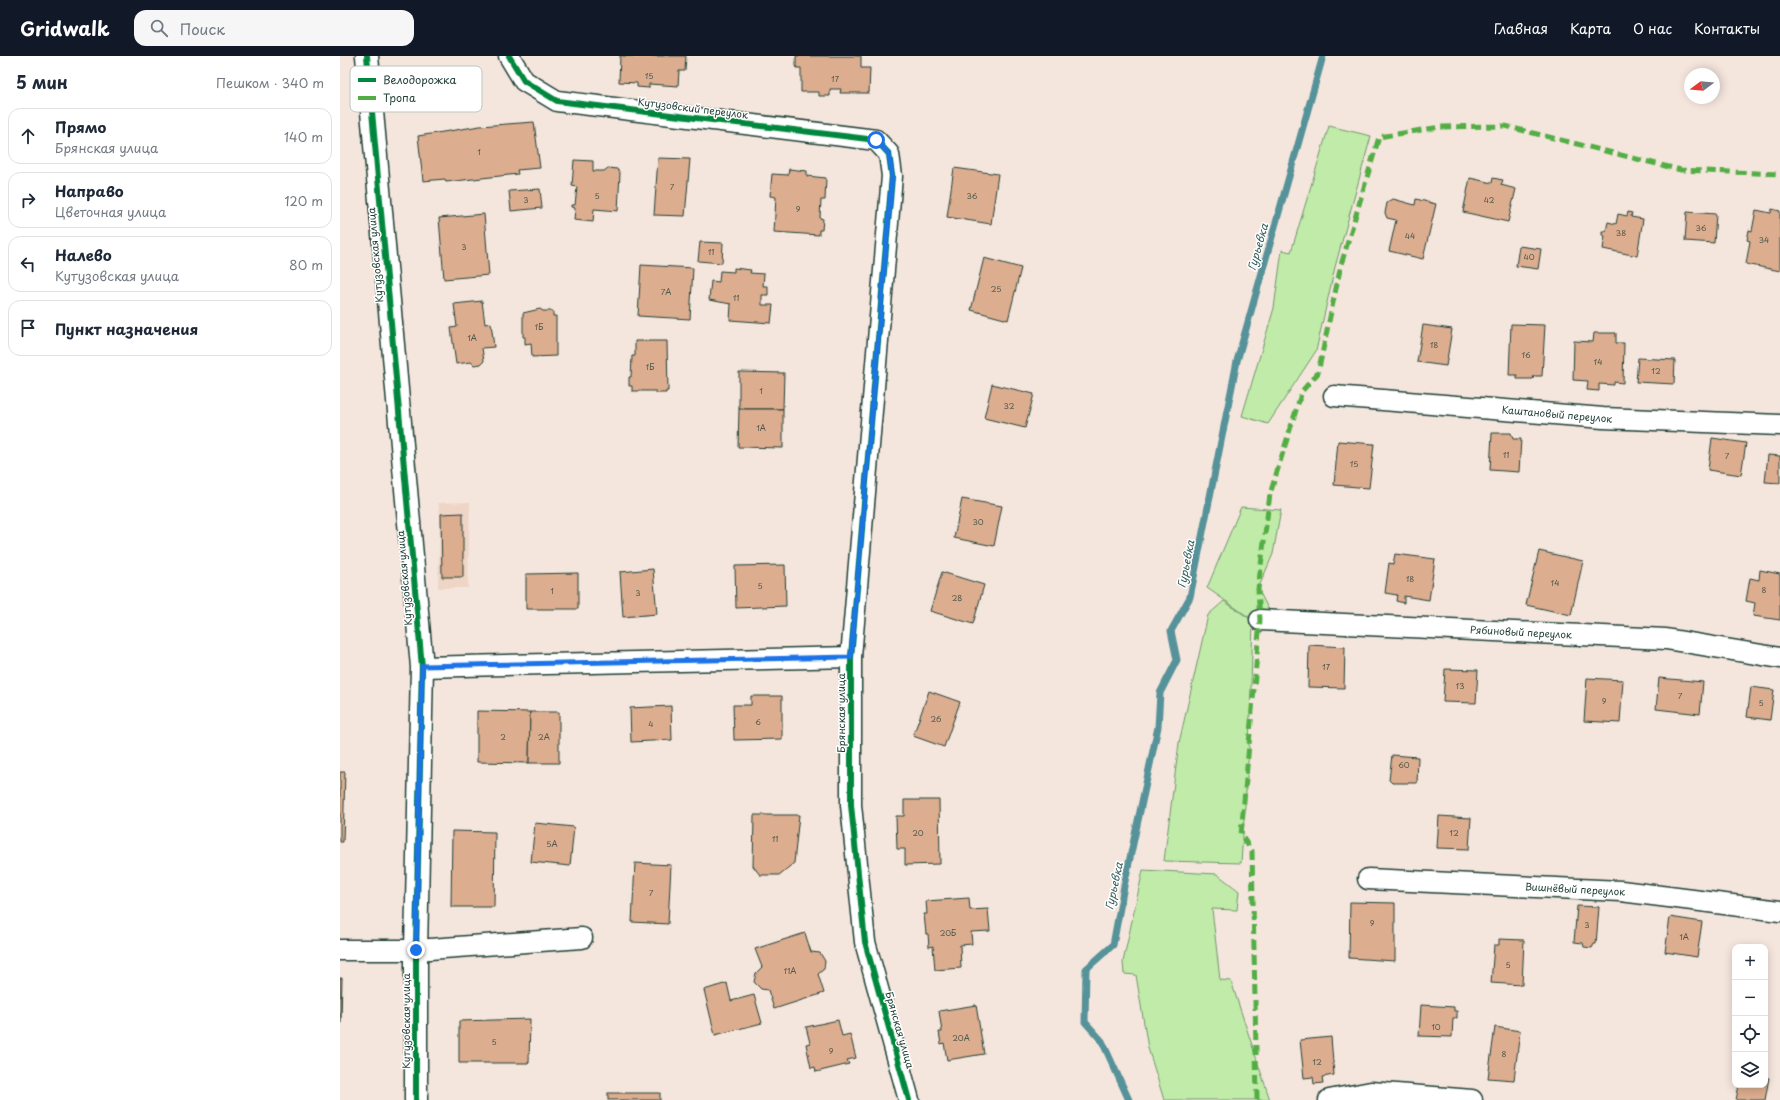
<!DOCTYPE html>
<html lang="ru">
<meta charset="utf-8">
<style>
body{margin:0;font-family:"Playpen Sans",sans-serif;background:#f6f6f7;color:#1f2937}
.controls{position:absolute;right:12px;bottom:12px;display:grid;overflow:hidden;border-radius:8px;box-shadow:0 2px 10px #0003}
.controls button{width:36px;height:36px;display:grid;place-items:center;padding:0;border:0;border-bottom:1px solid #e0e1e3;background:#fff;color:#1f2937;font:20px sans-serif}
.compass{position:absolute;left:1344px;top:12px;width:36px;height:36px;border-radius:50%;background:#fff;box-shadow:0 2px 10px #0003;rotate:254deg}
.stop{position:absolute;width:12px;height:12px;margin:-9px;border:3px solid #1a73e8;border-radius:50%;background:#fff}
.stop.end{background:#1a73e8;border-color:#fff;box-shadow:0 1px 4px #0008}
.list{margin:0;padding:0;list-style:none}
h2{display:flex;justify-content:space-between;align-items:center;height:52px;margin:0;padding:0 16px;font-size:17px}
h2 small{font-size:13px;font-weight:400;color:#747a83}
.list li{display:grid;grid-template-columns:26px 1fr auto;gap:12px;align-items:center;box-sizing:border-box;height:56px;margin:0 8px 8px;padding:0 8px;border:1px solid #e0e1e3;border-radius:12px}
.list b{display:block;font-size:15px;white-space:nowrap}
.list p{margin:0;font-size:13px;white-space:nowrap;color:#747a83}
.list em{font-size:13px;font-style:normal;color:#747a83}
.icon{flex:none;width:22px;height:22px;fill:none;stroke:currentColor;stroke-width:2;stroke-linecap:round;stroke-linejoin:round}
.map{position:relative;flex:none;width:1440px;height:1044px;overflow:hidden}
header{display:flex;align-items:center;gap:24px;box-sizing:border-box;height:56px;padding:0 20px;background:#111827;color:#fff}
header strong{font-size:19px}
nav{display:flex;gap:22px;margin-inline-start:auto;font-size:14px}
.search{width:280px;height:36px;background:#f6f6f7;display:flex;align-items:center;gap:10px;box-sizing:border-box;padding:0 14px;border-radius:12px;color:#747a83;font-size:15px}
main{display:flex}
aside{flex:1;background:#fff}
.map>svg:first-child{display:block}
.built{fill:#eed5c6}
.green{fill:#c1eba8;stroke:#70946e}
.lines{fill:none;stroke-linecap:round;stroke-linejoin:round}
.stream{stroke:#579299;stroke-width:7}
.building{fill:#ddad8f;stroke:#1f3d34}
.minor-casing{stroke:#1f3d34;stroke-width:23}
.tertiary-casing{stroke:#1f3d34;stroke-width:25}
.minor{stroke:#fff;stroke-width:20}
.tertiary{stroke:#fff;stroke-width:22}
.quiet{stroke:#52ad45;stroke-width:5;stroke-dasharray:10 5;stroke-linecap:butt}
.cycleway-casing{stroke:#fff;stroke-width:8}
.cycleway{stroke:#00873e;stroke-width:6}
.route{stroke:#1a73e8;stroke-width:5}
.labels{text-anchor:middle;stroke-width:3;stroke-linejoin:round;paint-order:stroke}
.number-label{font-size:8px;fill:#4e594b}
.street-label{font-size:10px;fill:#1f3d34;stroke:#fff}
.water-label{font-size:11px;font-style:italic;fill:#36605e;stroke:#fff}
.key{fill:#fff;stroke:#bcc5c2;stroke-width:1}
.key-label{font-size:11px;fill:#1f3d34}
</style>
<header>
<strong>Gridwalk</strong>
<div class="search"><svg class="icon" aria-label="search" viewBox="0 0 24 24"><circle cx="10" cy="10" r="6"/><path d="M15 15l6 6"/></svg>Поиск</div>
<nav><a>Главная</a><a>Карта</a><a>О нас</a><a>Контакты</a></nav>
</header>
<main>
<aside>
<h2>5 мин<small>Пешком · 340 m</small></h2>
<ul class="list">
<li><svg class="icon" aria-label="ahead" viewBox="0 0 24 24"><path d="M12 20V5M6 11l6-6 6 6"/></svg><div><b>Прямо</b><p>Брянская улица</p></div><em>140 m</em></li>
<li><svg class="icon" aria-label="right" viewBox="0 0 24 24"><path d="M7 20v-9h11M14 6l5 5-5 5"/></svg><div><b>Направо</b><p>Цветочная улица</p></div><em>120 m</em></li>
<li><svg class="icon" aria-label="left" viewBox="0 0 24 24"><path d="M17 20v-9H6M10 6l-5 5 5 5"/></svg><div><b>Налево</b><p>Кутузовская улица</p></div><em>80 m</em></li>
<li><svg class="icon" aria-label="arrive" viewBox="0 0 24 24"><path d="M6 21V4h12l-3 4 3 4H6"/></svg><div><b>Пункт назначения</b></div></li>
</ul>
</aside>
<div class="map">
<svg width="1440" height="1044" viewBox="0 0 1440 1044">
<rect width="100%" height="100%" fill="#f5e6dd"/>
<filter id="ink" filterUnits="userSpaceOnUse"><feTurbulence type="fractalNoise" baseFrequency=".025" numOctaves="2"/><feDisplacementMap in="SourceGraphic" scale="8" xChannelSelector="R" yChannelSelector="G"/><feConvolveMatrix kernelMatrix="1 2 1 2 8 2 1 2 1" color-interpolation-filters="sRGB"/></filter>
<g filter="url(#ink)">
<path class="built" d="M130,446l-2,86h-30l2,-72 -2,-13z"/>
<g class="green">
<path d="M989,70l42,10 -36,131 -19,84 -48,73 -26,-8 32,-108 8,-58 9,2z"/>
<path d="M901,451l40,3 -8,44 -15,35 13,25 -18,6 -46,-32z"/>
<path d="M884,545l29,20 -4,127 -8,115 -77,-2 15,-118 29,-128z"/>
<path d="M803,814l74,4 22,17 -2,19 -25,-1 8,71 11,1 39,119h-106l-16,-52 -12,-73 -12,-1 -1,-12z"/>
</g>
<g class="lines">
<path class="stream" d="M789,1044l-27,-59 -17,-19 1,-53 27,-24 11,-59 34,-159 2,-34 17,-33 -6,-29 19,-34 47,-236 86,-305"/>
</g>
<g class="building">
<path d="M280,0h66l-1,15h-6l-1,15 -29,-2v4l-12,-1v-4l-18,-1z"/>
<path d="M456,0h65v12h9l-1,25h-29l1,-4h-11v7h-11v-4h-18v-24h-4l-1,-2z"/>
<path d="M194,66l6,46 -23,2 1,4 -72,8 -1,-3 -22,2 -5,-45 62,-10z"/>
<path d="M318,102l32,1 -5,57 -31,-1z"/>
<path d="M234,104l19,1v10h11l4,-3 9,1 3,4 -2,38 -24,-2 -1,13 -19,-2 1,-12 -4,-1v-2h4l2,-18 -5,-1z"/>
<path d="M614,112l44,6 -7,50 -44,-7z"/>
<path d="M449,113l18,2v5l19,2 -1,22h-4l-1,18 3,1 -1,11h-3v5l-45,-3 2,-35 -6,-1 2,-22 16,1z"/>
<path d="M1130,122l22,5 1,-5 10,2 -2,5 15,4 -8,33 -45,-10z"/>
<path d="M200,133l2,19 -31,3 -2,-20z"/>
<path d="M1053,143l22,6 1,-6 20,5 -13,55 -34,-8 7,-31 -9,-2 -2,-5 2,-10z"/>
<path d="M1432,153l8,2v60l-34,-7 4,-23 -3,-1 2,-10 3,1 4,-21 15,3z"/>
<path d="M1288,156l4,1 -1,4 12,2 -6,37 -34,-7 2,-13 -3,-1v-4h4l2,-9 8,2 2,-10 9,2z"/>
<path d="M1347,156l29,2 -2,29 -29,-2z"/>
<path d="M144,158l5,61 -45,4 -5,-61z"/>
<path d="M360,186l23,1 -1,20 -24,-2z"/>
<path d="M1179,190l22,3 -3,20 -22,-3z"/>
<path d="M644,202l37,10 -13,52 -37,-10z"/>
<path d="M301,209l52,3 -3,51 -52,-3z"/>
<path d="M394,212l17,2 -1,3 14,1 -1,12h5v9h-6v10h11l-2,18 -41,-3 1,-16 -22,-4 2,-19 8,1 1,-11 14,1z"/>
<path d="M142,245l3,23 6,-1 3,24 -12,1 2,13 -3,3 -7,1 -3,-3 -15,2 -5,-36 6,-1 -3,-23z"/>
<path d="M200,253l3,2h10v5h3v40l-24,1 -1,-14 -6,1v-7h-2v-24z"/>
<path d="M1171,268l34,1 -3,51h-8l-1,3h-16v-4h-8z"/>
<path d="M1083,269l29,4 -6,37 -29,-4z"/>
<path d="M1254,277h22v10h8l-1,40 -9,-1v3l-15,-1v7l-12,-1 1,-9 -15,-1 1,-39 19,1z"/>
<path d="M295,285h32l1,50h-2v2h-10v-2h-24v-5h-3v-9h2l1,-21h3z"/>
<path d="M1298,302l37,2 -1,24 -38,-2z"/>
<path d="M399,316l45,1 -1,36h-44z"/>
<path d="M652,328l42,10 -9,34 -41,-10z"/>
<path d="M399,353h44v39l-45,-1z"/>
<path d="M1152,377h19l2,6h8l-2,33 -29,-2z"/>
<path d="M1372,382l34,5 -5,32 -33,-5z"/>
<path d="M998,385l36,3 -5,44 -35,-3z"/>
<path d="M1428,399l12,1v27l-15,-1z"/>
<path d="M622,443l40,7 -8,40 -40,-8z"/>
<path d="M123,457v64h-21l-1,-63z"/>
<path d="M1199,495l44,10 -12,54 -45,-10z"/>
<path d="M1055,498l40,5 -6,41 -25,-4v7l-8,-2 1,-6 -12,-2 4,-30 4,1z"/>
<path d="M445,509l1,41 -50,2 -1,-42z"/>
<path d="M313,513l4,45 -34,3 -3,-45z"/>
<path d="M1420,514l20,4v46l-27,-4 2,-13 -9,-2 4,-23 9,2z"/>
<path d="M602,516l42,13 -11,39 -43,-13z"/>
<path d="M238,517v36h-52v-35z"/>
<path d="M969,589l36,2 -1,41 -36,-1z"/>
<path d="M1105,613l33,1 -2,33 -33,-1z"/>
<path d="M1247,622l36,2 -3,43 -36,-2z"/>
<path d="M1319,622l44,4 -3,32 -44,-5z"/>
<path d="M1411,631l23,3 -4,30 -23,-3z"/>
<path d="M589,635l31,11 -16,45 -31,-11z"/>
<path d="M411,640h31v43l-48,1 -1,-35h18z"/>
<path d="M331,650l1,34 -41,2 -1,-34z"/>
<path d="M137,655l53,1 -1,51 -52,-1z"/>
<path d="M190,656h29v51h-30z"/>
<path d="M1052,699l26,2 -1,26h-25l-3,-3z"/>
<path d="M0,716h5l-2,70h-3z"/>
<path d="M564,744h35l1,64 -35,1v-16h-8l-1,-33h8z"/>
<path d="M414,759h45l-5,48 -15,12h-19l-7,-9z"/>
<path d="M1099,760l32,2 -2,31 -32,-1z"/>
<path d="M195,767l39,4 -4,39 -39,-4z"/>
<path d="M112,775l43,1 -1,75h-43z"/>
<path d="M295,807l36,2 -3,59 -36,-2z"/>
<path d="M629,842l1,12 18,-1 2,22 -19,1 1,12 -12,1 1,23 -26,2 -2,-24 -4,1 -1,-13h-2l-2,-20h3l-1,-13z"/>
<path d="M1010,846l45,1v58l-46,-3z"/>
<path d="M1237,850l22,1 -3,37h-2l-2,4 -8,-1 -1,-4 -9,-1z"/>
<path d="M1330,861l32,5 -5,35 -32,-5z"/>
<path d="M465,877l6,19 9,1 5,8 -1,8 -6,5 6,19 -50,16 -6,-19 -7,-1 -7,-7 2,-9 6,-6 -7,-18z"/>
<path d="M1159,883l25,1 -2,45 -31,-2 3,-38h5z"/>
<path d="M0,922h2l-1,45h-1z"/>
<path d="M387,927l4,18 23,-6 8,28 -47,12 -11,-45z"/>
<path d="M636,949l8,49 -37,6 -3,-17 -3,1 -2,-12h3l-3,-21z"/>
<path d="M1081,949l33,2v4h3v7h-4l-1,19 -33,-1z"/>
<path d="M190,963l-1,44h-70v-42z"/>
<path d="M498,964l4,16 8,-2 6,24 -9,2 2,4 -33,8 -1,-5 -4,1 -5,-24 4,-1 -4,-16z"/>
<path d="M1155,971l25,4 -6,49 -26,-2z"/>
<path d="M991,981l3,38 -12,2 1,6 -9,1 -1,-7 -9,1 -4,-38z"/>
<path d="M1425,1021l4,1 -4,22h-29l3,-15h26z"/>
<rect x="268" y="1037" width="52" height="7"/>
</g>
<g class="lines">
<defs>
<g id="minor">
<path d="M169,0l15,25 33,20 319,39 13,14 3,22 -41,481v148l14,137 44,158"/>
<path d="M994,340l269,22 177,7"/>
<path d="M920,564l406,19 114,19"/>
<path d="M82,611l429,-10"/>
<path d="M1028,823l253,12 159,20"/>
<path d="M0,894h76l166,-12"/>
<path d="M989,1044l42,-8 101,8"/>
</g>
<path id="tertiary" d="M27,0l55,611 -6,283v150"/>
</defs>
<use href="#minor" class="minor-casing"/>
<use href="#tertiary" class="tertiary-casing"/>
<use href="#minor" class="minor"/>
<use href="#tertiary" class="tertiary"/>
<path class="quiet" d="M917,1044l-5,-249 -11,-16 19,-215 -2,-31 12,-95 32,-103 16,-18 23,-108 38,-128 61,-10 65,-1 176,44 99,4"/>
<defs>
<g id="cycleway">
<path d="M27,0l55,611 -6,283v150"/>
<path d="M169,0l15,25 33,20 319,39 13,14 3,22 -41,481v148l14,137 44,158"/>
</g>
</defs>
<use href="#cycleway" class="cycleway-casing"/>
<use href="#cycleway" class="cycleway"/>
</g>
</g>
<g class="lines" filter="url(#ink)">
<path class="route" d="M76,894l6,-284 429,-9 41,-481 -3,-22 -13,-14"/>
</g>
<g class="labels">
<g class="number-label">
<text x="309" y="23">15</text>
<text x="495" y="26">17</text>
<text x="139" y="99">1</text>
<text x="332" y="134">7</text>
<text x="257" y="143">5</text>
<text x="632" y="143">36</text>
<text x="186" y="147">3</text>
<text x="1149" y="147">42</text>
<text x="458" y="156">9</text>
<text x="1361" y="175">36</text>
<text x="1281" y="180">38</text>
<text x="1070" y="183">44</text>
<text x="1424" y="187">34</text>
<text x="124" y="194">3</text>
<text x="371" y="199">11</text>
<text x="1189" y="204">40</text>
<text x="656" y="236">25</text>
<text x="326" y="239">7А</text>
<text x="396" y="245">11</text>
<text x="199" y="274">1Б</text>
<text x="132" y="285">1А</text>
<text x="1094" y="292">18</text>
<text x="1186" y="302">16</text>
<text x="1258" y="309">14</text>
<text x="310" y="314">1Б</text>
<text x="1316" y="318">12</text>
<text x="421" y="338">1</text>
<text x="669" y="353">32</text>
<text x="421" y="375">1А</text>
<text x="1166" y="402">11</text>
<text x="1387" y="403">7</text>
<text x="1014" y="411">15</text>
<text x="638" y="469">30</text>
<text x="1070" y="526">18</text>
<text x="1215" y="530">14</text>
<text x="420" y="533">5</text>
<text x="1424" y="537">8</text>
<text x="212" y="538">1</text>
<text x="298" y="540">3</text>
<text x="617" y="545">28</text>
<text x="986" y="614">17</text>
<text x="1120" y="633">13</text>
<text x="1340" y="643">7</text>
<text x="1264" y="648">9</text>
<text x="1421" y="650">5</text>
<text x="596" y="666">26</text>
<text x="418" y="669">6</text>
<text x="311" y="671">4</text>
<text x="163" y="684">2</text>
<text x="204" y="684">2А</text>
<text x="1064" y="712">60</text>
<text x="578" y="780">20</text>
<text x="1114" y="780">12</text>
<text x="435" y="786">11</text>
<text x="212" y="791">5А</text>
<text x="311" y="840">7</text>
<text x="1032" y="870">9</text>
<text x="1247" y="872">3</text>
<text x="608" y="880">20Б</text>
<text x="1344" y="884">1А</text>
<text x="1168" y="912">5</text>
<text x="450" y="918">11А</text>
<text x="1096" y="974">10</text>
<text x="621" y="985">20А</text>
<text x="154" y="989">5</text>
<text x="491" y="998">9</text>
<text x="1164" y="1001">8</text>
<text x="977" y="1009">12</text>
</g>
<g class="street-label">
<text transform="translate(353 52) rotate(7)" y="4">Кутузовский переулок</text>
<text transform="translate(35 199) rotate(-95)" y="4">Кутузовская улица</text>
<text transform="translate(1217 358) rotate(5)" y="4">Каштановый переулок</text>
<text transform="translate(64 522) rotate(-95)" y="4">Кутузовская улица</text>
<text transform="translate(1181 576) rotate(3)" y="4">Рябиновый переулок</text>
<text transform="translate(501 657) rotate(-90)" y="4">Брянская улица</text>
<text transform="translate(1235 833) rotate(3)" y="4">Вишнёвый переулок</text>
<text transform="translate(66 965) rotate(-90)" y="4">Кутузовская улица</text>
<text transform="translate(560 974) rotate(74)" y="4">Брянская улица</text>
</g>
<g class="water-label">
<text transform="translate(918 191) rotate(-74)" y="4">Гурьевка</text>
<text transform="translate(846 508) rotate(-79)" y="4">Гурьевка</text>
<text transform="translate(774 830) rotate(-78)" y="4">Гурьевка</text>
</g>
</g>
<rect x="10" y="10" width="132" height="46" rx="6" class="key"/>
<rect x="18" y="22" width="18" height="4" fill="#00873e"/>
<rect x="18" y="40" width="18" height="4" fill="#52ad45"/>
<g class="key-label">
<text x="43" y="28">Велодорожка</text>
<text x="43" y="46">Тропа</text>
</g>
</svg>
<div class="controls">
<button>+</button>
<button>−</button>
<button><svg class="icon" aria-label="locate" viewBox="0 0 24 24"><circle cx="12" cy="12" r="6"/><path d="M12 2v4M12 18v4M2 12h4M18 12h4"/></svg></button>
<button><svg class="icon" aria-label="layers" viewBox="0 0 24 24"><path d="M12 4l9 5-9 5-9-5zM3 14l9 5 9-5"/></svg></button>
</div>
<svg class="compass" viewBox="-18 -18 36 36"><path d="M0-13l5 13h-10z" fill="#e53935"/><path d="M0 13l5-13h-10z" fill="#747a83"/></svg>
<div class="stop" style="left:536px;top:84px"></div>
<div class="stop end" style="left:76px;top:894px"></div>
</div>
</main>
